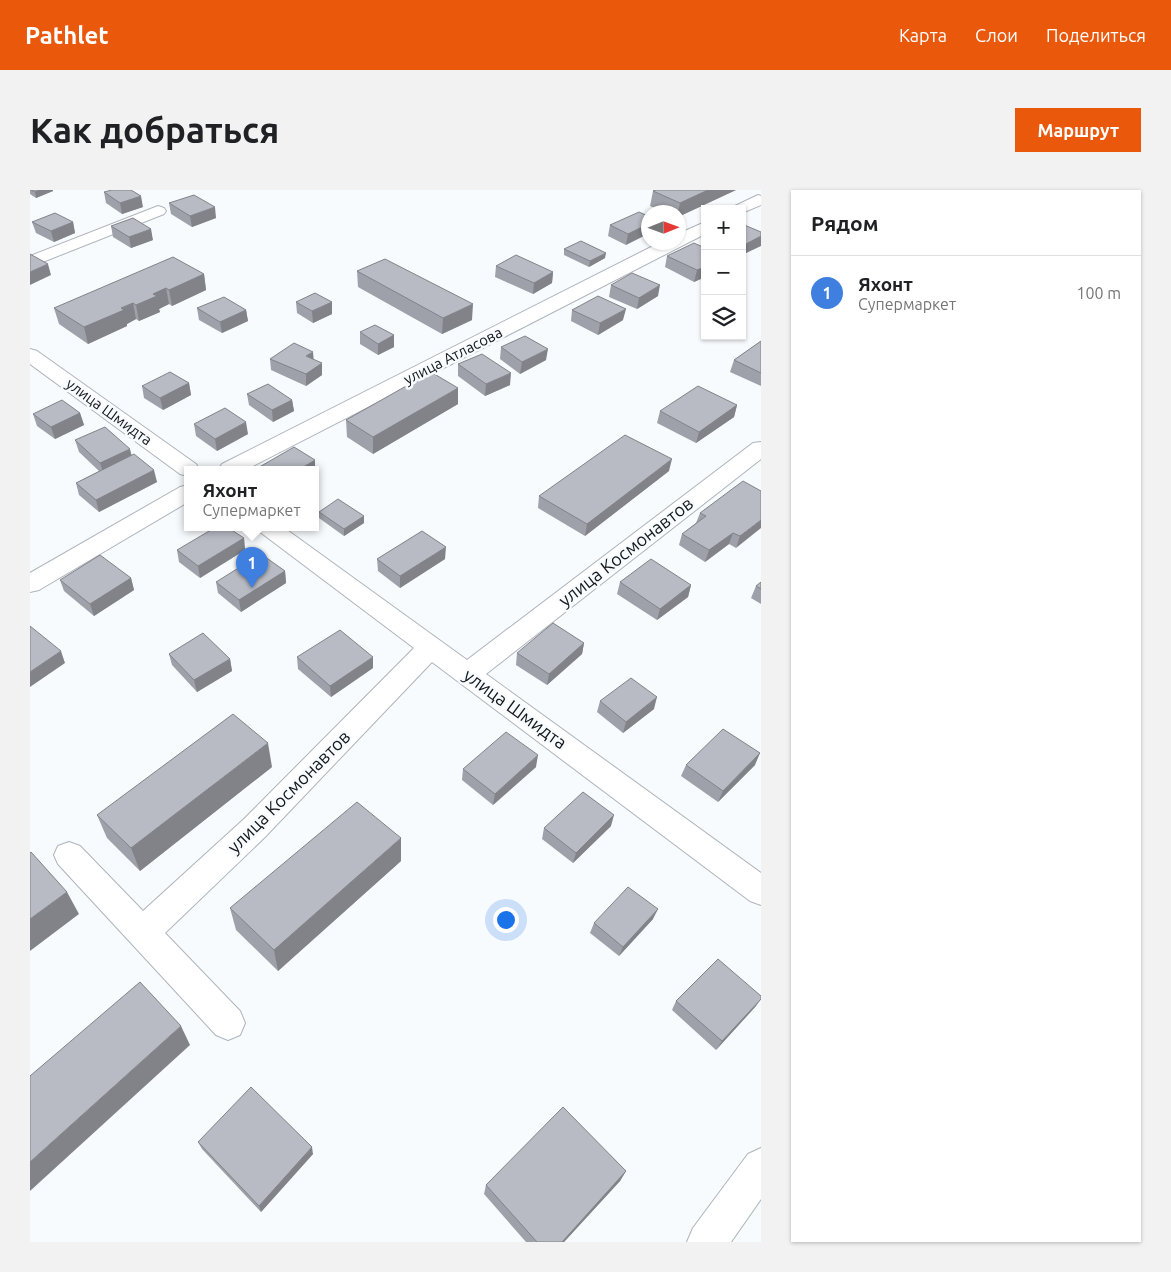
<!DOCTYPE html>
<html lang="ru">
<meta charset="utf-8">
<style>
body{margin:0;font-family:Ubuntu,sans-serif;background:#f2f2f2;color:#202124}
.controls{position:absolute;right:15px;top:15px;display:grid;overflow:hidden;border-radius:0px;box-shadow:0 1px 4px #0004}
.controls button{width:45px;height:45px;display:grid;place-items:center;padding:0;border:0;border-bottom:1px solid #e0e0e0;background:#fff;color:#202124;font:25px sans-serif}
.compass{position:absolute;left:611px;top:15px;width:45px;height:45px;border-radius:50%;background:#fff;box-shadow:0 1px 4px #0004;rotate:89deg}
.you{position:absolute;left:475px;top:729px;width:18px;height:18px;margin:-12px;border:4px solid #fff;border-radius:50%;background:#1a73e8;box-shadow:0 0 0 8px #1a73e833}
.badge{display:grid;place-items:center;width:32px;height:32px;border-radius:50%;background:#ea580c;color:#fff;font-size:16px;font-weight:700}
.pin{position:absolute;translate:-50% -41px;filter:drop-shadow(0 1px 2px #0008)}
.pin::after{content:'';position:absolute;top:26px;width:18px;height:15px;background:inherit;clip-path:polygon(0 0,100% 0,50% 100%)}
.popup{position:absolute;left:154px;top:276px;width:135px;height:65px;box-sizing:border-box;display:grid;place-content:center;border-radius:0px;background:#fff;filter:drop-shadow(0 1px 4px #0005);font-size:16px;white-space:nowrap;color:#757577}
.popup b{font-size:19px;color:#202124}
.popup::after{content:'';position:absolute;left:50%;top:100%;margin-left:-10px;border:10px solid transparent;border-top-color:#fff}
.list{margin:0;padding:0;list-style:none}
h2{display:flex;justify-content:space-between;align-items:center;height:65px;margin:0;padding:0 20px;font-size:21px}
h2 small{font-size:16px;font-weight:400;color:#757577}
.list li{display:grid;grid-template-columns:32px 1fr auto;gap:15px;align-items:center;box-sizing:border-box;height:75px;padding:0 20px;border-top:1px solid #e0e0e0}
.list b{display:block;font-size:19px;white-space:nowrap}
.list p{margin:0;font-size:16px;white-space:nowrap;color:#757577}
.list em{font-size:16px;font-style:normal;color:#757577}
.icon{flex:none;width:28px;height:28px;fill:none;stroke:currentColor;stroke-width:2;stroke-linecap:round;stroke-linejoin:round}
.map{position:relative;flex:none;width:731px;height:1052px;overflow:hidden;border-radius:0px}
header{display:flex;align-items:center;gap:30px;box-sizing:border-box;height:70px;padding:0 25px;background:#ea580c;color:#fff}
header strong{font-size:24px}
nav{display:flex;gap:28px;margin-inline-start:auto;font-size:18px}
.intro{display:flex;align-items:center;justify-content:space-between;box-sizing:border-box;height:120px;padding:0 30px}
h1{margin:0;font-size:35px}
.button{padding:12px 22px;border-radius:0px;background:#ea580c;color:#fff;font-size:18px;font-weight:700}
main{display:flex;gap:30px;padding:0 30px}
aside{flex:1;background:#fff;border-radius:0px;box-shadow:0 1px 4px #0004}
.map>svg:first-child{display:block}
.lines{fill:none;stroke-linecap:round;stroke-linejoin:round}
.minor-casing{stroke:#adb4bb;stroke-width:2}
.minor{fill:#fff;fill-rule:evenodd}
.wall{fill:#9ea1a9}
.shaded-wall{fill:#818389}
.building{fill:#b8bbc4;stroke:#818389}
.labels{text-anchor:middle;stroke-width:5;stroke-linejoin:round;paint-order:stroke}
.far-street-label{font-size:15px;fill:#131518;stroke:#f8fbfe}
.street-label{font-size:18px;fill:#131518;stroke:#f8fbfe}
</style>
<header>
<strong>Pathlet</strong>
<nav><a>Карта</a><a>Слои</a><a>Поделиться</a></nav>
</header>
<div class="intro"><h1>Как добраться</h1><a class="button">Маршрут</a></div>
<main>
<div class="map">
<svg width="731" height="1052" viewBox="0 0 731 1052">
<rect width="100%" height="100%" fill="#f8fbfe"/>
<g class="lines">
<defs>
<g id="minor">
<path d="M728,5l3,1v9l-19,8v-4h-9l2,-3z"/>
<path d="M128,16l6,2 2,3 -2,3 -134,53v-11z"/>
<path d="M675,32v12l-458,235h-28l3,-5 439,-222h17v-8z"/>
<path d="M0,159l7,2 159,113 3,5h-11v7l-8,-2 -150,-110z"/>
<path d="M731,252v17l-275,215 275,199v32l-11,-4 -318,-239 -167,175 -100,96 75,78 5,12 -5,12 -12,5 -12,-5 -158,-171 -4,-9 4,-9 11,-4 11,4 63,65 101,-92 170,-171 -154,-116 -3,-5h26l184,133 286,-217z"/>
<path d="M158,295v17l-149,88 -9,2v-19l150,-86z"/>
<path d="M731,958v51l-30,43h-44l6,-14 55,-74z"/>
</g>
</defs>
<use href="#minor" class="minor-casing"/>
<use href="#minor" class="minor"/>
</g>
<g class="wall">
<path d="M0,0h23v1l-17,7 -6,-4z"/>
<path d="M626,0h80l-58,27v-5h-14l-14,-6 3,-15z"/>
<path d="M74,2l39,15 -21,7 -16,-11z"/>
<path d="M139,13l47,15 -24,9 -21,-13z"/>
<path d="M618,26l-22,29 -18,-9 2,-11z"/>
<path d="M2,32h41l2,11 -21,9 -18,-9z"/>
<path d="M81,36l42,14 -22,8 -18,-11z"/>
<path d="M675,58v29l-11,5 -29,-15 2,-11z"/>
<path d="M534,59l41,9 -16,9 -25,-12z"/>
<path d="M466,76l57,6 -1,11 -19,11 -38,-17z"/>
<path d="M327,81l115,49 -30,14 -84,-47z"/>
<path d="M174,84l2,16 -34,16 -3,-2 -10,5 1,3 -21,9 -3,-2 -9,5v2l-39,18 -29,-20 -5,-16z"/>
<path d="M581,95l47,11 -21,13 -28,-12z"/>
<path d="M266,112l36,12 -19,9 -16,-10z"/>
<path d="M167,118l49,2 2,11 -26,12 -23,-13z"/>
<path d="M542,120l51,10 -25,15 -27,-14z"/>
<path d="M330,142l34,3v12l-16,8 -18,-11z"/>
<path d="M731,151v45l-31,-14 4,-12z"/>
<path d="M471,157l45,13 -26,14 -20,-15z"/>
<path d="M240,169l44,1 8,15 -16,11 -35,-16z"/>
<path d="M428,174l52,21 -25,11 -27,-20z"/>
<path d="M159,193l2,12 -28,15 -19,-12 -2,-12z"/>
<path d="M217,204l45,6 2,11 -21,11 -24,-17z"/>
<path d="M428,214l-85,50 -26,-17 -1,-17z"/>
<path d="M707,215l-3,12 -38,26 -39,-20 3,-12z"/>
<path d="M50,223l4,12 -29,14 -18,-13 -4,-12z"/>
<path d="M164,234l54,10 -31,17 -21,-15z"/>
<path d="M45,250l57,15 25,27 -58,30 -20,-17 -3,-12 23,-12 -20,-19z"/>
<path d="M639,281l-84,65 -47,-28 1,-12z"/>
<path d="M731,301l-25,57 -7,-4 -24,18 -26,-17 3,-11 14,-11 4,-10z"/>
<path d="M289,322l45,4v7l-20,13 -25,-18z"/>
<path d="M214,348l1,12 -45,28 -21,-16 -2,-12z"/>
<path d="M347,369h68l-45,29 -22,-17z"/>
<path d="M255,381l1,12 -45,29 -23,-19 -2,-11z"/>
<path d="M101,388l3,12 -40,26 -30,-25 -4,-11z"/>
<path d="M590,392l71,3 -3,12 -31,23 -40,-26z"/>
<path d="M731,392v22l-10,-6 5,-12z"/>
<path d="M554,453l-2,11 -35,31 -31,-20 1,-12z"/>
<path d="M139,464l61,5 2,12 -35,21 -25,-27z"/>
<path d="M267,467l76,11 -42,29 -33,-28z"/>
<path d="M570,511l54,8 -31,24 -26,-21z"/>
<path d="M656,575h69l-37,37 -37,-26z"/>
<path d="M242,577l-132,104 -33,-33 -10,-23z"/>
<path d="M506,577l-43,38 -31,-25 1,-11z"/>
<path d="M581,636l-38,37 -31,-24 2,-11z"/>
<path d="M371,671l-123,110 -42,-41 -6,-22z"/>
<path d="M623,729l-34,37 -29,-23 4,-10z"/>
<path d="M646,811l80,5 -40,44 -44,-40z"/>
<path d="M168,952l115,12 -52,58 -59,-63z"/>
<path d="M596,981l-6,10 -56,61h-38l-42,-48 2,-9z"/>
</g>
<g class="shaded-wall">
<path d="M10,0h13v1l-17,7 -1,-6z"/>
<path d="M678,0h28l-58,27v-5l2,-9z"/>
<path d="M111,6l2,11 -21,7 -2,-11z"/>
<path d="M185,17l1,11 -24,9 -2,-11z"/>
<path d="M43,32l2,11 -21,9 -3,-11z"/>
<path d="M618,34v10l-22,11 2,-11z"/>
<path d="M121,39l2,11 -22,8 -2,-11z"/>
<path d="M731,46v10l-19,9v-9z"/>
<path d="M576,63l-1,5 -16,9 1,-6z"/>
<path d="M18,74l3,11 -21,10v-13z"/>
<path d="M675,77v10l-11,5 3,-12z"/>
<path d="M523,82l-1,11 -19,11 1,-11z"/>
<path d="M174,84l2,16 -34,16 -3,-16z"/>
<path d="M630,95l-2,11 -21,13 2,-11z"/>
<path d="M136,98l3,16 -10,5 1,3 -21,9 -3,-16 17,-11z"/>
<path d="M302,112v12l-19,9 -1,-12z"/>
<path d="M103,113l3,16 -9,5v2l-39,18 -4,-17z"/>
<path d="M443,114l-1,16 -30,14 1,-16z"/>
<path d="M596,119l-3,11 -25,15 2,-12z"/>
<path d="M216,120l2,11 -26,12 -2,-11z"/>
<path d="M364,145v12l-16,8v-11z"/>
<path d="M518,159l-2,11 -26,14 2,-12z"/>
<path d="M283,162l1,11 -8,-7z"/>
<path d="M292,173v12l-16,11v-12z"/>
<path d="M481,183l-1,12 -25,11 1,-12z"/>
<path d="M159,193l2,12 -28,15 -3,-12z"/>
<path d="M428,198v16l-85,50v-17z"/>
<path d="M262,210l2,11 -21,11 -1,-12z"/>
<path d="M707,215l-3,12 -38,26 3,-11z"/>
<path d="M50,223l4,12 -29,14 -4,-12z"/>
<path d="M216,232l2,12 -31,17 -2,-12z"/>
<path d="M100,259l3,12 -29,14 -4,-12z"/>
<path d="M642,269l-3,12 -84,65 2,-12z"/>
<path d="M285,270v9h-15z"/>
<path d="M124,280l3,12 -58,30 -3,-12z"/>
<path d="M334,326v7l-20,13v-7z"/>
<path d="M731,330v8l-25,20 4,-12z"/>
<path d="M703,343l-4,11 -24,18 4,-12z"/>
<path d="M214,348l1,12 -45,28 -2,-12z"/>
<path d="M416,357l-1,12 -45,29v-12z"/>
<path d="M255,381l1,12 -45,29 -2,-12z"/>
<path d="M101,388l3,12 -40,26 -4,-12z"/>
<path d="M661,395l-3,12 -31,23 3,-11z"/>
<path d="M554,453l-2,11 -35,31 2,-11z"/>
<path d="M31,461l4,12 -35,24v-15z"/>
<path d="M343,467v11l-42,29 -1,-11z"/>
<path d="M200,469l2,12 -35,21 -3,-12z"/>
<path d="M627,507l-3,12 -31,24 3,-11z"/>
<path d="M238,553l4,24 -132,104 -9,-23z"/>
<path d="M730,563l-5,12 -37,37 5,-11z"/>
<path d="M508,565l-2,12 -43,38 2,-11z"/>
<path d="M584,625l-3,11 -38,37 3,-10z"/>
<path d="M371,648v23l-123,110 -4,-21z"/>
<path d="M37,702l12,22 -49,37v-32z"/>
<path d="M628,719l-5,10 -34,37 4,-9z"/>
<path d="M731,809l-5,7 -40,44 6,-9z"/>
<path d="M151,836l9,19 -160,146v-29z"/>
<path d="M282,957l1,7 -52,58 -2,-6z"/>
<path d="M596,981l-6,10 -56,61h-2z"/>
</g>
<g class="building">
<path d="M1,0h9l-5,2z"/>
<path d="M82,0h19l10,6 -21,7 -16,-11z"/>
<path d="M626,0h52l-28,13 -27,-12z"/>
<path d="M164,5l21,12 -25,9 -21,-13z"/>
<path d="M609,22l9,4v8l-20,10 -18,-9z"/>
<path d="M25,23l18,9 -22,9 -19,-9z"/>
<path d="M103,28l18,11 -22,8 -18,-11z"/>
<path d="M712,34l19,8v4l-19,10z"/>
<path d="M551,51l25,12 -16,8 -26,-12z"/>
<path d="M664,53l11,5v19l-8,3 -30,-14z"/>
<path d="M0,64l18,10 -18,8z"/>
<path d="M486,65l37,17 -19,11 -38,-17z"/>
<path d="M143,67l31,17 -35,16 -3,-2 -13,6 4,2 -21,9 -3,-2 -12,5 3,2 -40,17 -30,-19z"/>
<path d="M355,69l88,45 -30,14 -86,-47z"/>
<path d="M602,83l28,12 -21,13 -28,-13z"/>
<path d="M285,103l17,9 -20,9 -16,-9z"/>
<path d="M568,106l28,13 -26,14 -28,-13z"/>
<path d="M194,107l22,13 -26,12 -23,-14z"/>
<path d="M345,135l19,10 -16,9 -18,-12z"/>
<path d="M495,146l23,13 -26,13 -21,-15z"/>
<path d="M731,151v32l-27,-13z"/>
<path d="M264,153l19,9 -7,4 16,7 -16,11 -36,-15z"/>
<path d="M452,164l29,19 -25,11 -28,-20z"/>
<path d="M140,182l19,11 -29,15 -18,-12z"/>
<path d="M401,182l27,16 -85,49 -27,-17z"/>
<path d="M238,194l24,16 -20,10 -25,-16z"/>
<path d="M668,196l39,19 -38,27 -39,-21z"/>
<path d="M32,210l18,13 -29,14 -18,-13z"/>
<path d="M195,218l21,14 -31,17 -21,-15z"/>
<path d="M75,237l25,22 -30,14 -25,-23z"/>
<path d="M595,245l47,24 -85,65 -48,-28z"/>
<path d="M264,257l21,13 -15,9h-44z"/>
<path d="M104,264l20,16 -58,30 -20,-17z"/>
<path d="M713,291l18,10v29l-21,16 -7,-3 -24,17 -27,-16 24,-18 -6,-3z"/>
<path d="M308,309l26,17 -20,13 -25,-17z"/>
<path d="M186,337h11l17,11 -46,28 -21,-16z"/>
<path d="M392,341l24,16 -46,29 -23,-17z"/>
<path d="M231,364l24,17 -46,29 -23,-18z"/>
<path d="M70,365l31,23 -41,26 -30,-24z"/>
<path d="M621,369l40,26 -31,24 -40,-27z"/>
<path d="M731,392v7l-5,-3z"/>
<path d="M523,433l31,20 -35,31 -32,-21z"/>
<path d="M0,436l31,25 -31,21z"/>
<path d="M310,440l33,27 -43,29 -33,-29z"/>
<path d="M173,443l27,26 -36,21 -25,-26z"/>
<path d="M601,488l26,19 -31,25 -26,-21z"/>
<path d="M203,524l35,29 -137,105 -34,-33z"/>
<path d="M693,539l37,24 -37,38 -37,-26z"/>
<path d="M476,542l32,23 -43,39 -32,-25z"/>
<path d="M553,602l31,23 -38,38 -32,-25z"/>
<path d="M327,612l44,36 -127,112 -44,-42z"/>
<path d="M1,662l36,40 -37,27v-66z"/>
<path d="M598,697l30,22 -35,38 -29,-24z"/>
<path d="M688,769l43,37v3l-39,42 -46,-40z"/>
<path d="M110,792l41,44 -151,136v-86z"/>
<path d="M221,897l61,60 -53,59 -61,-64z"/>
<path d="M533,917l63,64 -64,71h-25l-51,-57z"/>
</g>
<g class="labels">
<g class="far-street-label">
<text transform="translate(423 166) rotate(-27)" y="5">улица Атласова</text>
<text transform="translate(79 222) rotate(36)" y="5">улица Шмидта</text>
</g>
<g class="street-label">
<text transform="translate(596 362) rotate(-38)" y="6">улица Космонавтов</text>
<text transform="translate(485 519) rotate(36)" y="6">улица Шмидта</text>
<text transform="translate(259 602) rotate(-45)" y="6">улица Космонавтов</text>
</g>
</g>
</svg>
<div class="controls">
<button>+</button>
<button>−</button>
<button><svg class="icon" aria-label="layers" viewBox="0 0 24 24"><path d="M12 4l9 5-9 5-9-5zM3 14l9 5 9-5"/></svg></button>
</div>
<svg class="compass" viewBox="-18 -18 36 36"><path d="M0-13l5 13h-10z" fill="#e53935"/><path d="M0 13l5-13h-10z" fill="#757577"/></svg>
<div class="you"></div>
<div class="pin badge" style="left:222px;top:398px;background:#3f7fe0">1</div>
<div class="popup"><b>Яхонт</b>Супермаркет</div>
</div>
<aside>
<h2>Рядом<small></small></h2>
<ul class="list">
<li><span class="badge" style="background:#3f7fe0">1</span><div><b>Яхонт</b><p>Супермаркет</p></div><em>100 m</em></li>
</ul>
</aside>
</main>
